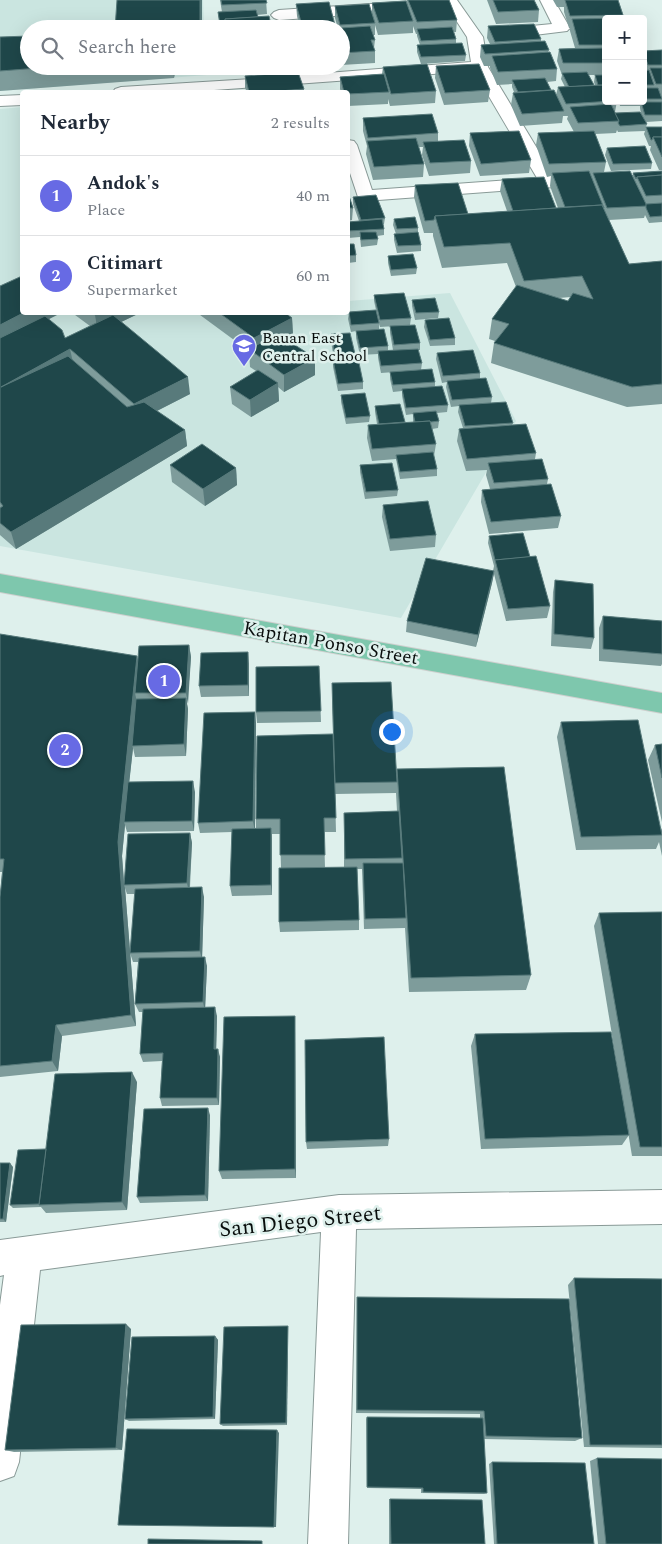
<!DOCTYPE html>
<meta charset="utf-8">
<style>
body{margin:0;font-family:Spectral,serif;background:#f2f2f3;color:#1f2937}
.controls{position:absolute;right:15px;top:15px;display:grid;overflow:hidden;border-radius:5px;box-shadow:0 5px 20px #0002}
.controls button{width:45px;height:45px;display:grid;place-items:center;padding:0;border:0;border-bottom:1px solid #e0e1e3;background:#fff;color:#1f2937;font:25px sans-serif}
.you{position:absolute;left:391px;top:731px;width:18px;height:18px;margin:-12px;border:4px solid #fff;border-radius:50%;background:#1a73e8;box-shadow:0 0 0 8px #1a73e833}
.badge{display:grid;place-items:center;width:32px;height:32px;border-radius:50%;background:#676ae4;color:#fff;font-size:16px;font-weight:700}
.pin{position:absolute;translate:-50% -50%;border:2px solid #fff;box-shadow:0 1px 5px #0006}
.list{margin:0;padding:0;list-style:none}
h2{display:flex;justify-content:space-between;align-items:center;height:65px;margin:0;padding:0 20px;font-size:21px}
h2 small{font-size:16px;font-weight:400;color:#747a83}
.list li{display:grid;grid-template-columns:32px 1fr auto;gap:15px;align-items:center;box-sizing:border-box;height:80px;padding:0 20px;border-top:1px solid #e0e1e3}
.list b{display:block;font-size:19px;white-space:nowrap}
.list p{margin:0;font-size:16px;white-space:nowrap;color:#747a83}
.list em{font-size:16px;font-style:normal;color:#747a83}
.icon{flex:none;width:28px;height:28px;fill:none;stroke:currentColor;stroke-width:2;stroke-linecap:round;stroke-linejoin:round}
.map{position:relative;flex:none;width:662px;height:1544px;overflow:hidden}
.search{position:absolute;background:#fff;box-shadow:0 5px 20px #0002;left:20px;top:20px;width:330px;height:55px;display:flex;align-items:center;gap:12px;box-sizing:border-box;padding:0 18px;border-radius:28px;color:#747a83;font-size:19px}
.panel{position:absolute;background:#fff;box-shadow:0 5px 20px #0002;left:20px;top:90px;width:330px;height:225px;border-radius:5px}
.map>svg:first-child{display:block}
.built{fill:#cae5e0}
.lines{fill:none;stroke-linecap:round;stroke-linejoin:round}
.minor-casing{stroke:#899a97;stroke-width:2}
.major-casing{stroke:#cecfce;stroke-width:2}
.minor{fill:#fff;fill-rule:evenodd}
.major{fill:#7ec7ad;fill-rule:evenodd}
.wall{fill:#7e9c9b;fill-rule:evenodd}
.shaded-wall{fill:#587a7b}
.building{fill:#1f474a;stroke:#587a7b}
.labels{text-anchor:middle;stroke-width:5;stroke-linejoin:round;paint-order:stroke}
.far-poi-label{font-size:16px;fill:#080d0c;stroke:#def0ec;text-anchor:start}
.street-label{font-size:19px;fill:#080d0c;stroke:#def0ec}
.near-street-label{font-size:22px;fill:#080d0c;stroke:#def0ec}
</style>
<div class="map">
<svg width="662" height="1544" viewBox="0 0 662 1544">
<rect width="100%" height="100%" fill="#def0ec"/>
<g class="built">
<path d="M0,0h203l1,29h-175v37h178v9l-207,16z"/>
<path d="M22,107v205h326v-11l102,-8 66,128 -115,197 -401,-72v-437z"/>
</g>
<g class="lines">
<defs>
<g id="minor">
<path d="M430,0h27l26,37 5,30 70,116 -3,4 -190,14 -6,-1 -11,-33v-27l6,1 3,4 15,45 165,-12 -63,-107 -288,21h-73l2,-3 6,-2 163,-10 -2,-11h16l2,9 171,-13 -4,-25 -19,-29 -169,12 -5,-2 -3,-3 3,-3 5,-2z"/>
<path d="M540,0h14l16,28 -3,3 -66,8 -5,-2 -3,-3 3,-3 5,-2 51,-5z"/>
<path d="M22,95v10l-22,1v-10z"/>
<path d="M662,1190v34l-306,5 -8,315h-40l13,-312 -281,38 -21,192 -5,14 -14,5v-176l4,-30 -4,1v-36l339,-45z"/>
</g>
<path id="major" d="M0,574l662,119v20l-662,-121z"/>
</defs>
<use href="#minor" class="minor-casing"/>
<use href="#major" class="major-casing"/>
<use href="#minor" class="minor"/>
<use href="#major" class="major"/>
</g>
<g class="wall">
<path d="M220,0h46l1,14 -10,1 1,2 14,12h-52l-2,-17h4z"/>
<path d="M407,0h42l8,20 -1,12h-2l2,7v4l10,12 -1,6 -44,3 -4,-12v-7h3l-3,-9v-2h-1l-3,-8v7l-35,2 -3,-10v10h-2l2,5 -1,8 1,3v12l-34,2v-36h-3l-3,-11v-12l37,6v-9l34,-1z"/>
<path d="M487,0h47l5,10 -1,12 -42,2z"/>
<path d="M553,0h65l5,15v3l-17,1v56h-18l6,10h1l-1,-3 1,-7 11,26h11l-2,11v1l26,1 -1,-6v-2h-20l-1,-5h24v-30l3,-1 -3,-8v-11l19,-1v71l-16,1 1,2 -1,3h16v43h-3l-9,-20 1,-4h-2l-5,-12 1,-3 -27,1 -1,-2 -1,3 -21,1 11,28 -2,10 29,3v-2l29,-2v51l-13,1 -4,-8 -1,3 -35,2 20,44 33,-3v143l-35,3 -136,-44 3,-20 1,-2 -6,-2 3,-20 24,-32 -9,-24 -65,5 -9,-32v-3h-9l-10,-36 1,-12 53,29 39,-3 -7,-20 2,-12 54,29h2l-8,-22 1,-10 -4,1 -11,-32 2,-12 36,-1 -7,-13 1,-3h-5l-1,7 -42,3 -9,-21 2,-12 1,-1 -2,-5v-3l-15,1 -7,-17v-2h-6l-4,-9 1,-12 9,-1 -3,-6 1,-12 53,13v2l8,9 -1,2 9,17 -1,12 -9,1 4,8 5,5 2,-8h7l-4,-8 1,-4 -5,-14 2,-12 16,-1 -5,-17v-3h-1l-5,-16v-5h-7zM571,297l-3,4 -9,-3z"/>
<path d="M296,4l40,25h-36l-3,-13z"/>
<path d="M0,37l29,29h173v4l-27,1 -1,7 -174,13z"/>
<path d="M219,66h42l1,6 -42,2z"/>
<path d="M308,66h20l-20,1z"/>
<path d="M436,66l54,24 -2,12 -44,3 -9,-27z"/>
<path d="M383,67l53,24 -1,12 -45,3 -2,-7v5l-40,2v-14h-7l-1,-3v-12l42,-3z"/>
<path d="M245,76l59,13v3h-57l-2,-4z"/>
<path d="M363,118l75,15v9l33,19 -1,12 -41,3 -7,-21 1,-8h-5l6,17 -1,13 -50,3 -7,-26 1,-8 -4,-15z"/>
<path d="M470,133l61,27 -2,13 -49,3 -11,-30z"/>
<path d="M607,148l45,15 -1,6 -40,2 -6,-16z"/>
<path d="M348,193l5,15 -1,12 -4,1z"/>
<path d="M353,197l32,21 -1,6h-1l1,5v6l-7,1 1,3 -1,6 -16,2 -1,-10 -12,1v-16l11,-1 -6,-17z"/>
<path d="M394,219l24,9v5l3,12v6l-24,2 -3,-13v-6h2l-3,-9z"/>
<path d="M348,244l8,11v7l-8,1z"/>
<path d="M388,256l29,12 -1,6 -25,2 -3,-13z"/>
<path d="M0,286l49,34 16,18 25,-12 -19,-14h71l-21,10 69,72 -33,17 28,19 2,16 -171,103 -16,-14z"/>
<path d="M374,295l37,23 -1,7 -30,2 -1,-3v5l9,17v5l5,-1 -3,-17v-7l30,17v7h-2l4,13 -1,7 -40,3 -3,-15v-4l-18,1 -4,-17v-7l-5,1 -3,-13 1,-7 27,-2 -2,-9z"/>
<path d="M412,300l27,12 -1,6 -23,2 -3,-14z"/>
<path d="M196,312h88l8,6 1,17 -7,4 29,36 -31,17 -6,-5 1,14 -28,16 -19,-13 -2,-17 26,-16 -6,-4 -1,-16z"/>
<path d="M425,320l30,18v7l-25,1 -6,-19z"/>
<path d="M331,334l24,20v5l8,23v7l-25,2 -5,-24v-7h1l-3,-19z"/>
<path d="M437,353l43,20v5l12,19 -1,6 22,20 -1,2 24,28 -1,6 13,20 -1,5 14,32 -3,12 -69,6 -8,-32 1,-12 8,-1 -4,-14 1,-5 -21,1 -9,-30 2,-12 4,-1 -5,-16 1,-6 -8,1 -5,-20 1,-5 -5,1 -6,-24z"/>
<path d="M390,372l45,10v4l13,19 -1,7 -10,1 2,8 -1,7 -6,1 4,15 -2,12 3,13v7l-37,3 -4,-20 -24,2 -5,-23 1,-13 9,-1 -2,-12v-6l30,16h8v-8l-7,1 -4,-19v-5l-9,1 -3,-13z"/>
<path d="M341,395l29,21 -1,6 -23,2 -5,-22z"/>
<path d="M170,465l66,3 1,17 -32,21 -33,-24z"/>
<path d="M360,465l38,25 -1,6 -32,3 -5,-27z"/>
<path d="M383,505l53,30 -1,12 -45,4 -8,-34z"/>
<path d="M489,536l41,21 20,49 -3,12 -41,3 -12,-47 -2,9 -16,64 -70,-15 1,-11 86,-50 1,-5 -6,-23z"/>
<path d="M555,580l39,58 -3,11 -40,-3 2,-54z"/>
<path d="M603,616l59,5v43l-1,2 -62,-5v-33z"/>
<path d="M0,634l137,22 1,6 51,-17 2,12 -4,47 1,5 -2,47 -51,1 -2,-9 -4,34 66,10 -1,39 -67,1 -2,-7 -3,31 2,24 66,-47 2,10 -2,44 14,10 -2,60 5,9 -2,42 12,8 -1,33 4,8 -1,48 -57,1 -2,-8 2,-37 -19,1 -3,-8 3,-42h-4l-4,-8 3,-42h-5l-3,-9 5,-59h-8l-2,-6 11,138 -74,10 -4,35 -58,6v-180l2,-25h-2z"/>
<path d="M249,664v32l-48,1 -2,-11z"/>
<path d="M319,666l2,56 -64,1 -1,-11z"/>
<path d="M332,683l65,93v-7l134,206 -5,15 -117,2 -4,-64 -41,1 -2,-60h-5l2,51v10l-79,2 -1,-10 2,-54 -1,-34h-8v61l-40,1 -2,-10 2,-54 -32,1 -2,-10 58,-100 -1,105h1v-9l77,-85zM396,793l1,18 -53,2v54l-19,1 -1,-36h12l-1,-38z"/>
<path d="M561,722l100,108 1,-2v28l-3,-14 -3,7 -80,1 -19,-113z"/>
<path d="M662,744v78l-14,-62 7,-15z"/>
<path d="M662,912v244h-30l-38,-230 5,-13z"/>
<path d="M295,1028l1,150 -74,1 -3,-8z"/>
<path d="M475,1034l154,101 -7,10 -141,4 -10,-103z"/>
<path d="M137,1082l-10,128 -81,3 -5,-6 -28,1 -3,-3 36,-56z"/>
<path d="M210,1115l-2,86 -68,2 -3,-6z"/>
<path d="M389,1139l-1,7 -81,3 -1,-7z"/>
<path d="M0,1163l13,4 -7,55h-6z"/>
<path d="M574,1278l88,1v169l-78,-1 -16,-162z"/>
<path d="M357,1297l225,141 -7,3 -91,-2 3,54 -3,1 -63,-1v-4l-54,-1 -1,-69 1,-2 113,1v-4l-124,-1z"/>
<path d="M288,1326v4l-1,95 -64,1 -3,-2z"/>
<path d="M131,1329l-9,121 -108,2 -9,-2z"/>
<path d="M215,1336l3,4 -3,79 -86,2 -4,-2z"/>
<path d="M597,1458l65,86h-64l-8,-83z"/>
<path d="M492,1462l102,82h-100l-5,-80z"/>
<path d="M389,1499h1l95,45h-96z"/>
</g>
<g class="shaded-wall">
<rect x="200" y="0" width="2" height="29"/>
<path d="M173,66h1l1,5 -1,7z"/>
<path d="M25,312h38l-63,32v-19z"/>
<path d="M101,312h41l-44,21 -3,-18z"/>
<path d="M292,318l1,17 -37,20 -1,-1 -1,-16z"/>
<path d="M70,349l4,18 -73,20z"/>
<path d="M315,358v17l-31,17v-17z"/>
<path d="M188,377l2,17 -53,27 -3,-17z"/>
<path d="M278,383l1,18 -28,16 -1,-17z"/>
<path d="M185,430l2,16 -171,103 -5,-17z"/>
<path d="M236,468l1,17 -32,21 -2,-17z"/>
<path d="M494,571l-2,12 -16,64 2,-12z"/>
<path d="M189,645l2,12 -3,47 -2,-11z"/>
<path d="M248,652l1,12v32l-1,-11z"/>
<path d="M137,656l3,16 -5,21 2,10 -5,43 1,2 -8,74h-1l1,3 -3,31 2,29 1,3 11,138 -5,-11 -13,-173z"/>
<path d="M186,698l2,11 -2,47 -2,-12z"/>
<path d="M255,712l1,11 -1,109 -2,-11z"/>
<path d="M193,781l2,11 -1,39 -2,-10z"/>
<path d="M271,828l1,11v56l-1,-10z"/>
<path d="M190,833l2,10 -3,50 -2,-10z"/>
<path d="M202,887l2,10 -2,63 -2,-9z"/>
<path d="M205,957l2,9 -2,45 -2,-9z"/>
<path d="M215,1007l2,9 -1,41 -2,-8z"/>
<path d="M295,1016v12l1,150 -1,-9z"/>
<path d="M56,1025l6,11 -4,35 -6,-10z"/>
<path d="M218,1049l2,8 -1,48 -2,-7z"/>
<path d="M132,1072l5,10 -10,128 -5,-8z"/>
<path d="M208,1108l2,7 -2,86 -3,-6z"/>
<path d="M10,1163l3,4 -7,55 -3,-3z"/>
<path d="M126,1324l5,5 -9,121 -6,-2z"/>
<path d="M288,1326v4l-1,95 -1,-2z"/>
<path d="M215,1336l3,4 -3,79 -2,-2z"/>
<path d="M277,1430l2,3 -3,94h-2z"/>
</g>
<g class="building">
<path d="M117,0h83v29h-85z"/>
<path d="M221,0h45l1,3 -45,2z"/>
<path d="M408,0h41l8,20 -40,2z"/>
<path d="M493,0h41l5,10 -41,2z"/>
<path d="M565,0h53l5,15 -53,1z"/>
<path d="M406,1l7,20 -34,2 -7,-20z"/>
<path d="M329,2l7,27h-33l-7,-25z"/>
<path d="M369,4l6,19 -35,2 -5,-19z"/>
<path d="M256,10l2,7 -33,2 1,5h-6l-2,-12z"/>
<path d="M269,16l3,13h-45l-2,-10z"/>
<path d="M627,18l-21,1v26h-27l-7,-26z"/>
<path d="M534,24l7,15 -46,3 -7,-16z"/>
<path d="M370,26l5,14h-4l4,11 -34,2v-14h3l-3,-11z"/>
<path d="M452,27l4,12 -35,2 -4,-12z"/>
<path d="M29,36v30h36l-65,5v-34z"/>
<path d="M545,41l4,9 -64,4 -4,-9z"/>
<path d="M462,43l4,12 -45,2 -4,-12z"/>
<path d="M606,48v15h-43l-4,-14z"/>
<path d="M662,50v15h-14l-5,-14z"/>
<path d="M550,52l7,17 -59,3 -6,-16z"/>
<path d="M427,64l9,27 -45,3 -8,-27z"/>
<path d="M479,64l11,26 -45,3 -9,-27z"/>
<path d="M650,68h12v16h-6z"/>
<path d="M649,70l5,15h-11v-14z"/>
<path d="M298,72l6,17 -37,3h-18l-4,-16z"/>
<path d="M587,72l7,13 -25,2 -7,-14z"/>
<path d="M384,74l5,18 -41,2v-2h-4l-4,-15z"/>
<path d="M595,75h11v10h-8z"/>
<path d="M545,78l6,12 -33,2 -6,-12z"/>
<path d="M606,85v16h6l-46,3 -8,-17z"/>
<path d="M643,88h15l4,11h-19z"/>
<path d="M554,90l10,21 -42,3 -9,-21z"/>
<path d="M641,102h21v13h-17z"/>
<path d="M611,104l8,17 -41,2 -8,-16z"/>
<path d="M640,112l7,12 -27,2 -2,-3 1,-2 -4,-8z"/>
<path d="M432,114l6,19 -70,5 -5,-20z"/>
<path d="M646,127h16v10h-9l-1,3h-1z"/>
<path d="M519,131l12,29 -50,4 -11,-31z"/>
<path d="M594,131l12,31 -57,2 -11,-31z"/>
<path d="M653,137h9v20z"/>
<path d="M416,138l8,26 -50,3 -7,-26z"/>
<path d="M464,140l7,21 -41,2 -7,-21z"/>
<path d="M645,146l7,17 -39,1 -6,-16z"/>
<path d="M589,171l15,37 -2,-3 -37,2 -13,-34z"/>
<path d="M630,171l17,35 -40,2 -14,-35z"/>
<path d="M662,171v4l-25,2 -1,2 -3,-6z"/>
<path d="M662,175v20l-16,1 -9,-19z"/>
<path d="M544,177l12,31 -43,3 -11,-32z"/>
<path d="M458,183l10,31 -33,2 -1,4 -9,1 -10,-36z"/>
<path d="M348,193l5,15h-5z"/>
<path d="M376,195l9,23 -24,2 -8,-23z"/>
<path d="M662,203v13l-12,1 -4,-9v-4z"/>
<path d="M602,205l27,59 33,-3v123l-30,3 -138,-44 15,-19 -17,-5 25,-34 51,16 5,-8 20,6 -11,-23 -58,5 -14,-38 -66,4 -9,-31z"/>
<path d="M415,217l3,11 -21,1 -3,-10z"/>
<path d="M382,219l2,10 -36,2v-9z"/>
<path d="M360,232h16l2,7 -17,1z"/>
<path d="M418,232l3,13 -23,1 -4,-12z"/>
<path d="M348,244h6l2,11 -8,1z"/>
<path d="M413,254l4,14 -26,2 -3,-14z"/>
<path d="M22,276v36h3l-25,13v-39z"/>
<path d="M404,293l7,25 -31,2 -6,-25z"/>
<path d="M435,298l4,14 -23,1 -4,-13z"/>
<path d="M376,310l3,13 -28,2 -2,-13z"/>
<path d="M91,312h10l-6,3z"/>
<path d="M218,312h66l8,6 -38,20z"/>
<path d="M113,315l75,62 -54,27 -64,-55 -69,38 67,-31 59,51 17,-5 41,28 -174,102 -11,-9v-15l3,-2 -3,-4v-164l45,-22 17,14 3,8z"/>
<path d="M449,318l6,20 -25,2 -5,-20z"/>
<path d="M415,325l5,18 -26,2 -4,-19z"/>
<path d="M384,329l4,17 -28,2 -4,-17z"/>
<path d="M350,333l5,21 -20,1 -4,-21z"/>
<path d="M278,334l37,24 -31,17 -35,-26z"/>
<path d="M418,349l4,14 -41,3 -3,-15z"/>
<path d="M473,350l7,23 -37,3 -6,-23z"/>
<path d="M358,358l5,24 -25,2 -5,-24z"/>
<path d="M432,369l3,13 -42,3 -3,-13z"/>
<path d="M258,370l20,13 -28,17 -20,-13z"/>
<path d="M486,378l6,19 -40,3 -5,-19z"/>
<path d="M442,386l6,19 -42,3 -4,-19z"/>
<path d="M365,393l5,23 -24,2 -5,-23z"/>
<path d="M506,402l7,21 -48,3 -6,-21z"/>
<path d="M400,404l5,18 -26,2 -4,-18z"/>
<path d="M436,411l3,10 -8,1 -1,-1 -15,1 -2,-9z"/>
<path d="M430,421l6,23 -64,5 -4,-24z"/>
<path d="M526,424l10,29 -69,6 -8,-30z"/>
<path d="M202,444l34,24 -33,21 -33,-24z"/>
<path d="M433,452l4,17 -37,3 -4,-17z"/>
<path d="M542,459l6,20 -54,4 -6,-20z"/>
<path d="M392,463l6,27 -32,2 -6,-27z"/>
<path d="M551,484l10,32 -70,6 -9,-32z"/>
<path d="M428,501l8,34 -46,4 -7,-34z"/>
<path d="M523,533l7,24 -35,3 -6,-24z"/>
<path d="M536,556l14,50 -42,3 -13,-49z"/>
<path d="M426,558l68,13 -16,64 -71,-14z"/>
<path d="M555,580l38,4 1,54 -40,-4z"/>
<path d="M603,616l59,5v33l-59,-5z"/>
<path d="M0,634l137,22 -19,186 13,173 -75,10 -4,36 -52,5v-169l4,-38h-4z"/>
<path d="M189,645l-3,48h-51l4,-47z"/>
<path d="M248,652v33l-49,1 2,-33z"/>
<path d="M319,666l2,45 -65,1v-45z"/>
<path d="M391,682l6,100 -62,1 -3,-100z"/>
<path d="M186,698l-2,46 -52,2 4,-47z"/>
<path d="M255,712l-2,109 -55,2 6,-110z"/>
<path d="M638,720l24,115 -81,2 -20,-115z"/>
<path d="M333,734l3,84h-12l1,37h-45v-36h-24l1,-83z"/>
<path d="M662,744v34l-7,-33z"/>
<path d="M504,767l27,208 -120,3 -14,-209z"/>
<path d="M193,781l-1,40 -68,1 4,-40z"/>
<path d="M399,811l3,47 -57,1 -1,-46z"/>
<path d="M271,828v57l-41,1 2,-57z"/>
<path d="M190,833l-3,50 -63,2 4,-51z"/>
<path d="M363,863h40l3,55 -41,1z"/>
<path d="M357,867l2,53 -80,2v-54z"/>
<path d="M202,887l-2,64 -70,2 5,-64z"/>
<path d="M662,912v235h-22l-41,-234z"/>
<path d="M205,957l-2,45 -68,2 4,-46z"/>
<path d="M215,1007l-1,42h4l-1,49h-57l3,-45 -23,1 3,-45z"/>
<path d="M295,1016v153l-76,2 5,-154z"/>
<path d="M611,1032l18,103 -144,4 -10,-105z"/>
<path d="M384,1037l5,102 -83,3 -1,-102z"/>
<path d="M132,1072l-10,130 -83,3 16,-131z"/>
<path d="M208,1108l-3,87 -68,2 7,-88z"/>
<path d="M46,1149l-7,55 -29,1 8,-55z"/>
<path d="M0,1163h10l-7,56h-3z"/>
<path d="M574,1278l88,1v166h-72z"/>
<path d="M357,1297l212,2 13,139 -96,-2 -2,-25 -127,-1z"/>
<path d="M126,1324l-10,124 -111,2 16,-125z"/>
<path d="M288,1326l-2,97 -66,1 4,-97z"/>
<path d="M215,1336l-2,81 -88,2 7,-82z"/>
<path d="M367,1417l116,1 4,75 -64,-1v-4l-56,-1z"/>
<path d="M127,1429l150,1 -3,97 -156,-2z"/>
<path d="M597,1458l65,1v85h-56z"/>
<path d="M492,1462l93,1 9,81h-97z"/>
<path d="M390,1499l92,1 3,44h-94z"/>
<path d="M148,1539l114,2v3h-114z"/>
</g>
<defs>
<symbol id="school-pin" viewBox="-11 -11 22 30"><path d="M0 17L-7.5 6A9.5 9.5 0 1 1 7.5 6Z" fill="#676ae4" stroke="#def0ec"/><path d="M0-5L7-2L0 1L-7-2ZM-4 1L0 2.5L4 1V4Q0 6-4 4Z" fill="#fff"/></symbol>
</defs>
<g fill-rule="evenodd">
<use href="#school-pin" x="230" y="332" width="28" height="38"/>
</g>
<g class="labels">
<g class="far-poi-label">
<text x="262" y="343">Bauan East<tspan x="262" dy="18">Central School</tspan></text>
</g>
<g class="street-label">
<text transform="translate(331 642) rotate(10)" y="7">Kapitan Ponso Street</text>
</g>
<g class="near-street-label">
<text transform="translate(300 1220) rotate(-6)" y="8">San Diego Street</text>
</g>
</g>
</svg>
<div class="controls">
<button>+</button>
<button>−</button>
</div>
<div class="you"></div>
<div class="pin badge" style="left:164px;top:681px">1</div>
<div class="pin badge" style="left:65px;top:750px">2</div>
<div class="search"><svg class="icon" aria-label="search" viewBox="0 0 24 24"><circle cx="10" cy="10" r="6"/><path d="M15 15l6 6"/></svg>Search here</div>
<section class="panel">
<h2>Nearby<small>2 results</small></h2>
<ul class="list">
<li><span class="badge">1</span><div><b>Andok's</b><p>Place</p></div><em>40 m</em></li>
<li><span class="badge">2</span><div><b>Citimart</b><p>Supermarket</p></div><em>60 m</em></li>
</ul>
</section>
</div>
